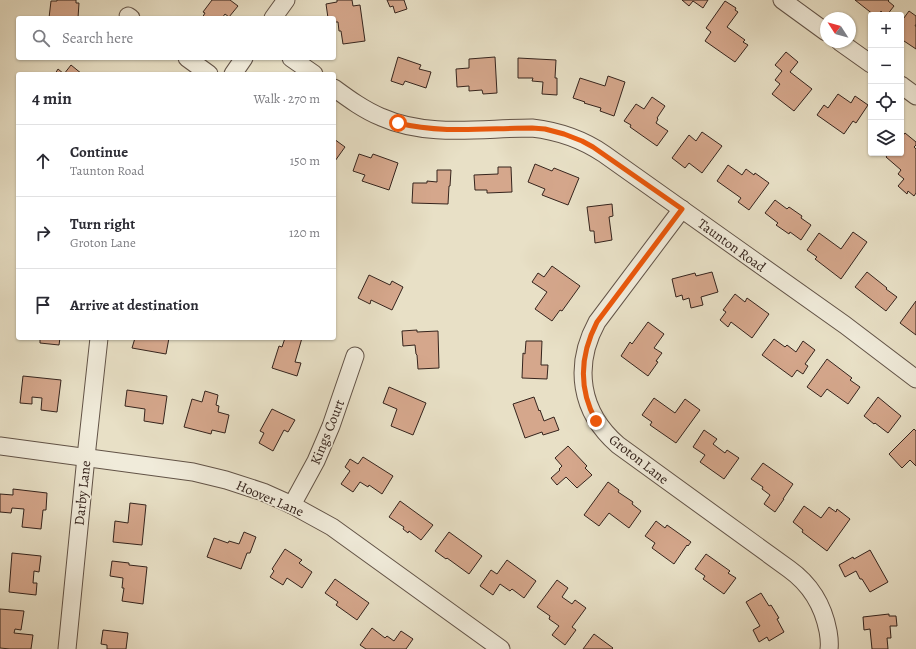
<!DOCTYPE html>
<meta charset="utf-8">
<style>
body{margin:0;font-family:Alegreya,serif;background:#f7f7f7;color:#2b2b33}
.controls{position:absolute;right:12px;top:12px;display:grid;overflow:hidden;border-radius:4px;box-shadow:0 1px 3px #0004}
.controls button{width:36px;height:36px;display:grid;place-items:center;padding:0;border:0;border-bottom:1px solid #e1e1e2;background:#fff;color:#2b2b33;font:20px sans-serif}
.compass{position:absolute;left:820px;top:12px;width:36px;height:36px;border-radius:50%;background:#fff;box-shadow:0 1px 3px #0004;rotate:306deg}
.stop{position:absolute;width:12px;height:12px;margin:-9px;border:3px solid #ea580c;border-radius:50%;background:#fff}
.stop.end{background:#ea580c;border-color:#fff;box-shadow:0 1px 4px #0008}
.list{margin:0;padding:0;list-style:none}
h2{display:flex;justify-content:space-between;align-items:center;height:52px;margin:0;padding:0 16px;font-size:17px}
h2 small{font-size:13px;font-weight:400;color:#7c7c81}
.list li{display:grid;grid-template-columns:26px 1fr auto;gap:12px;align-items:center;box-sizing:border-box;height:72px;padding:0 16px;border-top:1px solid #e1e1e2}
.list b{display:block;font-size:15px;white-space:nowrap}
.list p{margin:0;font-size:13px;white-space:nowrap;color:#7c7c81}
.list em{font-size:13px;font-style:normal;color:#7c7c81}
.icon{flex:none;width:22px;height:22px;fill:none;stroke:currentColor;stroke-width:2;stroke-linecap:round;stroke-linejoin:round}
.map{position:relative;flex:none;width:916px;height:649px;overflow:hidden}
.search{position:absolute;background:#fff;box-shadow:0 1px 3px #0004;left:16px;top:16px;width:320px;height:44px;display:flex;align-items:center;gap:10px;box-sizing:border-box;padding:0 14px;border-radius:4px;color:#7c7c81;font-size:15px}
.panel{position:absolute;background:#fff;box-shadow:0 1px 3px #0004;left:16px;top:72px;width:320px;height:268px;border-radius:4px}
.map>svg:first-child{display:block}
.building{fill:#d5a78c;stroke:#35241d}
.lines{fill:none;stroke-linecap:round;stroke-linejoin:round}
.minor-casing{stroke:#625347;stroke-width:19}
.minor{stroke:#f0ebda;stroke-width:17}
.route{stroke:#ea580c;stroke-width:5}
.labels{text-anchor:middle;stroke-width:3.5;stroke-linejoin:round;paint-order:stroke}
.street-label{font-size:14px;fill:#35241d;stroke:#f0ebda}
</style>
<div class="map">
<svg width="916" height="649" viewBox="0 0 916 649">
<rect width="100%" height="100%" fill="#e8e0c6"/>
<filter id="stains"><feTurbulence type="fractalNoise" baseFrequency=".005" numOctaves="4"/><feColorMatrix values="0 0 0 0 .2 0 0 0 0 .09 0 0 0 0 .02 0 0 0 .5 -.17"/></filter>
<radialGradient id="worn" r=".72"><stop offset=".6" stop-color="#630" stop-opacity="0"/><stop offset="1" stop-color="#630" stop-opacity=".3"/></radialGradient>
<g class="building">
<path d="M57,0h19v3h3l-1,15h-29l2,-17h6z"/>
<path d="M212,0h18l8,6 -9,11 -4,-3 -3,4h-20l3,-5 -2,-1z"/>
<path d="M337,0h15l1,6 7,-1 5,36 -22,3 -2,-13h-2l-1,-9h-4v-4h-6l-2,-14 11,-2z"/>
<path d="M387,0h17l3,9 -12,4 -2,-7 -3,1z"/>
<path d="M682,0h26l-5,8 -10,-7 -4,5z"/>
<path d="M855,0h34l-1,1 6,5 -7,9h-2l-4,-4 -3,4h-4z"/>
<path d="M725,1l11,7 -1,2 3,2 -11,15 18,13 -2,2 5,3 -13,17 -30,-21 6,-9 -5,-4z"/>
<path d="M909,11l7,5v8l-1,2h1v23l-15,-10v-17z"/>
<path d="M786,52l12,10 -8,10 22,17 -18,22 -22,-17 8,-10 -5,-4 7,-9 -7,-6z"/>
<path d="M398,57l23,8 -2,4 12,3 -5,16 -21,-7 -2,4 -12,-4z"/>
<path d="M495,57l2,36 -14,1 -1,-4 -13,1v-5l-12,1 -1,-18 13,-1v-9z"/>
<path d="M518,58l38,2 -1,18h2v17l-15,-1 1,-12 -11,-1 1,-3h-15z"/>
<path d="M71,65l11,9h-27l3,-5 6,5z"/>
<path d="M608,76l17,6 -11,34 -14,-5 1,-3 -17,-5 1,-1 -12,-4 7,-20 25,8z"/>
<path d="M838,94l13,9 4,-7 13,9 -12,18 -3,-2 -9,13 -27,-19 7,-10 4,3z"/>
<path d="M652,97l13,9 -8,12 1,1 -2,4 12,8 -11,15 -27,-19 1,-2 -7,-4 12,-17 8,5z"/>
<path d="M702,132l20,14 -20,27 -13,-10 -4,5 -13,-10 17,-23 7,6z"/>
<path d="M905,133l11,9v3l-2,2 2,2v44l-2,3 -6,-5 -1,3 -9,-8 6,-7 -6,-5 3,-4 -15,-13 3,-4h12v-15z"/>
<path d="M334,139l11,8 -10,14 -1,-1z"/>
<path d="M359,154l12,4 2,-4 25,9 -9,27 -27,-9 3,-6 -12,-4z"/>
<path d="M535,164l17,7 2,-3 25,10 -11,27 -26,-10 3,-6 -17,-7z"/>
<path d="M728,165l14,10 4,-6 8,6 1,-2 14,10 -20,27 -11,-8 3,-4 -24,-17z"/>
<path d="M498,167h13l1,25 -25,1v-3h-12l-1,-15 24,-1z"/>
<path d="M437,170h14l-1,16h-1l-1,18 -36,-1 1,-20h14v-2l10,1z"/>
<path d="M775,200l12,9 2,-2 13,9 -1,2 10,7 -10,15 -11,-8 -1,2 -13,-9 2,-2 -13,-10z"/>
<path d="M612,204l1,12 -4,1 3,23 -17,3 -1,-12h-4l-3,-24z"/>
<path d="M853,232l14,10 -26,37 -26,-20 2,-2 -10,-7 12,-17 22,16z"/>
<path d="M552,266l28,20 -18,25 -2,-1 -8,11 -17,-12 12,-17 -15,-10 6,-9 6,4z"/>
<path d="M712,272l6,20 -17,5 2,8 -12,3 -2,-10 -6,2 -1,-5 -6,2 -4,-18 23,-6 1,3z"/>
<path d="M867,272l20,16 -1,1 11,8 -11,14 -31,-24z"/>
<path d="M369,275l21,10 2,-4 11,6 -11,23 -21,-10 -1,4 -12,-6z"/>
<path d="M735,294l10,8 2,-4 22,16 -17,24 -21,-16 -3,5 -8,-7 6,-8 -3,-2z"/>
<path d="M916,301v34l-16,-12z"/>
<path d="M648,322l16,12 -10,14 8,5 -6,8 2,1 -10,14 -27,-20 9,-14 2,2z"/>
<path d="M417,330v2l21,-1 1,37 -21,1 -1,-14 -1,-1 -1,-9 -12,1 -1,-15z"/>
<path d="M40,338h20l-1,7 -19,-2z"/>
<path d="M135,338h34l-3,16 -34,-6z"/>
<path d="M285,338h17l-7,24 6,1 -4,13 -25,-8 7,-22 3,1z"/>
<path d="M774,339l11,8 2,-2 9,7 7,-11 12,9 -10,14 3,2 -5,8 -6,-4 -5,7 -30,-22z"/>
<path d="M526,341h16l-1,24h7l-1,14 -25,-1 1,-25 2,1z"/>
<path d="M827,359l25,19 -2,2 10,7 -12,17 -21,-15 -6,8 -14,-10z"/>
<path d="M23,376l38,4 -4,32 -16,-2 1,-12 -10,-1v7l-12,-1z"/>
<path d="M389,387l37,16 -13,32 -22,-9 6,-17 -14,-6z"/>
<path d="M127,390l40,6 -4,28 -19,-3 1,-12 -20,-3z"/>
<path d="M205,391l13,4 -2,10 3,1 -1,6 11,3 -4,18 -13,-3 -1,4 -27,-7 8,-28 10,3z"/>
<path d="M534,397l5,14 1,-1 4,11 10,-4 5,13 -16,5 -1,-3 -17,6 -12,-34z"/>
<path d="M878,397l23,19 -13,17 -13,-10 -1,1 -10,-8z"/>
<path d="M654,398l21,15 10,-14 15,11 -24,33 -26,-18 2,-3 -10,-7z"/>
<path d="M272,409l23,11 -7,12 -4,-2 -11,21 -14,-8 5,-10 -4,-2z"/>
<path d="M914,429l2,2v35l-6,-6 -8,8 -13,-14z"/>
<path d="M704,430l13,9 -4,5 12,9 2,-3 12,8 -15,21 -24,-17 5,-7 -12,-8z"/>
<path d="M568,446l19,20 -2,2 7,7 -15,13 -11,-11 -9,8 -6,-7 9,-8 -1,-1 3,-3 -7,-8z"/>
<path d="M363,457l30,19 -11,18 -13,-9 -1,2 -8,-5 -7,10 -12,-8 9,-13 -5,-4 5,-8 8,5z"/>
<path d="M763,463l30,21 -10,15h1l-9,13 -11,-8 6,-9 -8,-6 1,-2 -12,-8z"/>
<path d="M608,482l11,8 -1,2 15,10 -1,2 9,7 -12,17 -20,-15 -10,13 -15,-11z"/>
<path d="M13,489l34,4 -1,17h-3l-2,19 -19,-2 2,-18 -12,-1 -1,5 -11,-1v-18l13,1z"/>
<path d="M400,501l33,24 -12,15 -12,-9 -1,2 -5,-4 1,-2 -15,-10z"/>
<path d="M130,503l16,2 -4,40 -29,-3 2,-21 13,2z"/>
<path d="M804,506l17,12 8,-11 7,5 1,-3 13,10 -23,32 -25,-19 1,-2 -10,-8z"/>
<path d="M656,521l9,7 2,-3 24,17 -3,4 -1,-1 -13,19 -22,-16 3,-5 -10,-7z"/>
<path d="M244,532l12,5 -6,16h-3l-6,16 -34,-12 7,-19 14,5 1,-2 10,3z"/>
<path d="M449,532l33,24 -13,18 -22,-16 -1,1 -11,-8z"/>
<path d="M285,549l17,11 -3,3 13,9 -10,16 -15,-10 -4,7 -13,-8 4,-6 -2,-2z"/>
<path d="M870,550l18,32 -18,10 -8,-13h-2l-4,-8 -11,6 -6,-12 14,-8 1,2z"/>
<path d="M12,553l29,3 -2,16 -5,-1 -1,12h4l-1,12 -27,-3z"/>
<path d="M706,554l24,17 -2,2 8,5 -12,16 -21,-15 2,-3 -10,-7z"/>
<path d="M507,560l29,21 -12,17 -12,-9 -2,2 -10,-7 -7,11 -13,-9 11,-16 6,4z"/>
<path d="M112,561l17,2v2l18,2 -4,37 -21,-3 2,-13h-2l1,-10 -13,-2z"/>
<path d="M335,579l34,24 -12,17 -21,-15 2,-3 -13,-9z"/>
<path d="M557,580l11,8 -6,9 10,7 3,-4 11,8 -14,19 4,3 -11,15 -13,-10 7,-9 -10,-7 1,-3 -13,-9z"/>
<path d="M761,593l8,13 2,-1 8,13 -2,1 7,13 -15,9 -2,-4 -8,5 -6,-12 7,-4 -14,-24z"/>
<path d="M0,609l24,2 -3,19 -6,-1 -1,4 19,2 -2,14h-21l-10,-1z"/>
<path d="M889,614v2h7l1,10h-7l1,12h-4l1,11h-16l-2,-20 -6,1 -1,-13z"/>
<path d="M372,628l13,10 2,-2 7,5 7,-10 12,8 -7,10h-40l-6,-4z"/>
<path d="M103,630l25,3 -2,16h-19v-4l-6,-1z"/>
<path d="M594,634l19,14 -1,1h-29z"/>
</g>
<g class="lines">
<defs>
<g id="minor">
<path d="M782,0l44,32"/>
<path d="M128,16l3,2"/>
<path d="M273,18l13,-18"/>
<path d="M840,42l31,22"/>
<path d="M187,58l22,16"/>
<path d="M291,58l23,16"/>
<path d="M233,74l11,-16"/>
<path d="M901,85l15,11"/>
<path d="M334,88c15,11 30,22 47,29 47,21 101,11 151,11 26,3 50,11 72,26l241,171 71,54"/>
<path d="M682,209l-85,113c-24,44 -17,90 21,123l171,124c21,15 34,36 39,62 1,6 2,11 1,18"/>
<path d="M0,446l193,26 33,8 37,12 29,13 40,22 169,122"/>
<path d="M292,505l24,-44 15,-35 24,-70"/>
<path d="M67,649l19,-192 13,-119"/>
</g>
</defs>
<use href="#minor" class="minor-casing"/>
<use href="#minor" class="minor"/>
</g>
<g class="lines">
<path class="route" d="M398,123c44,11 89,5 134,5l13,1 19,5 18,7 11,6 89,62 -85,113c-17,33 -19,66 -1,99"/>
</g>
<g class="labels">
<g class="street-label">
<text transform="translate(732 245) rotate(36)" y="5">Taunton Road</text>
<text transform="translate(327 432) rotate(-68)" y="5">Kings Court</text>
<text transform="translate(639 459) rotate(38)" y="5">Groton Lane</text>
<text transform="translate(82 493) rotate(-84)" y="5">Darby Lane</text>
<text transform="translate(270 498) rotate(23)" y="5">Hoover Lane</text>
</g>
</g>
<rect width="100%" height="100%" filter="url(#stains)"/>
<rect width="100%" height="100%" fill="url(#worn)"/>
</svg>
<div class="controls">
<button>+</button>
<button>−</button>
<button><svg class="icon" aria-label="locate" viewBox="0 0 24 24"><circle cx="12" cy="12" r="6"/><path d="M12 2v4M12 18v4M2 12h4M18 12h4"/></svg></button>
<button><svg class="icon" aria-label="layers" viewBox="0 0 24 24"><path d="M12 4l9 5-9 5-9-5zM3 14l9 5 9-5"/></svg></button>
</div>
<svg class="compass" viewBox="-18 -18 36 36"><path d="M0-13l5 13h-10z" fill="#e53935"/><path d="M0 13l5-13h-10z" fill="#7c7c81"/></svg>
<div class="stop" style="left:398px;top:123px"></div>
<div class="stop end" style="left:596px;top:421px"></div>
<div class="search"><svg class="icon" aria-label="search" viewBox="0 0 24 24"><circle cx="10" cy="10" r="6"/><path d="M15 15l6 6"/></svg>Search here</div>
<section class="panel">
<h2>4 min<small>Walk · 270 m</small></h2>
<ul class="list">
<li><svg class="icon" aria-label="ahead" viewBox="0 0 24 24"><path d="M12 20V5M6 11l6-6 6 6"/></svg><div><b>Continue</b><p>Taunton Road</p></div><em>150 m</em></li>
<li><svg class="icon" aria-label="right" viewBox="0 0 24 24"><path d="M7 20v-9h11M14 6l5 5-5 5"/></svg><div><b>Turn right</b><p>Groton Lane</p></div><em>120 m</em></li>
<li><svg class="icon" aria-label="arrive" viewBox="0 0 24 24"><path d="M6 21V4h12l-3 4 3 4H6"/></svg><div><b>Arrive at destination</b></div></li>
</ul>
</section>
</div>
